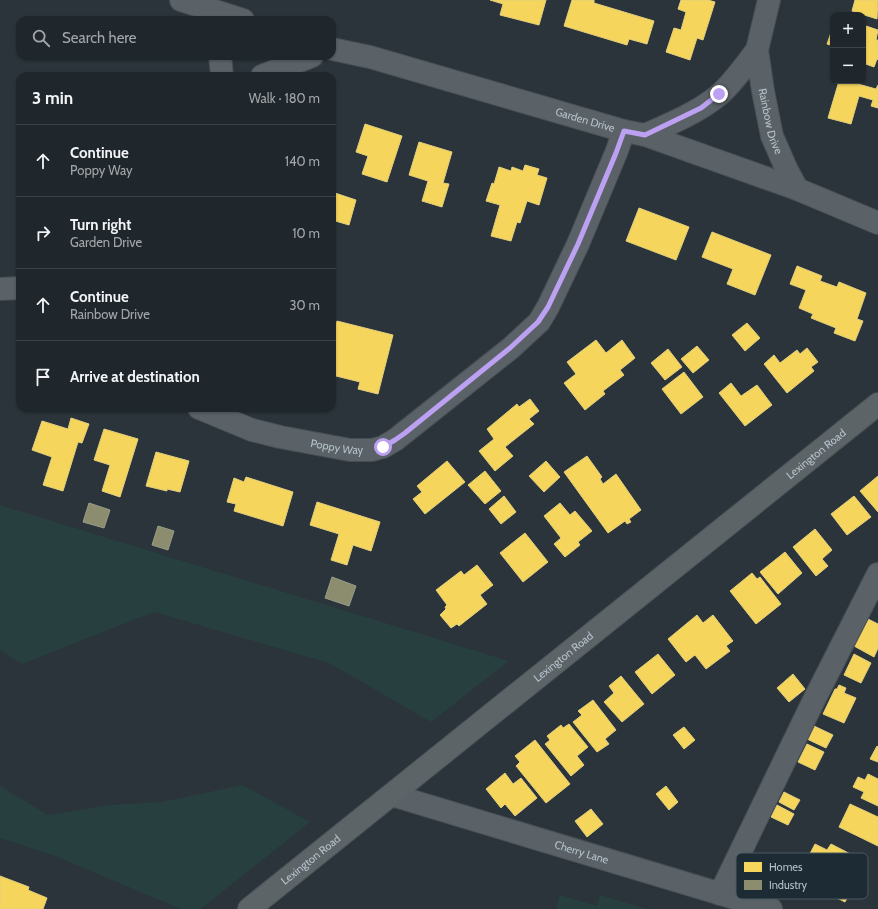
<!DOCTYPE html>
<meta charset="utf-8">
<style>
body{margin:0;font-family:Cabin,sans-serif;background:#282f34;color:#f1f3f6}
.controls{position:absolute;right:12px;top:12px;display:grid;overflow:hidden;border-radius:8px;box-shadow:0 1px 3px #0004}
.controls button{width:36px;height:36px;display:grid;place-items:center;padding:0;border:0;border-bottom:1px solid #3d4448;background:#20272c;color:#f1f3f6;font:20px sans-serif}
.stop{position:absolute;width:12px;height:12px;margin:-9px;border:3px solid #bca0f2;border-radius:50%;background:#fff}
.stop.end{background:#bca0f2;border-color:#fff;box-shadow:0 1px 4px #0008}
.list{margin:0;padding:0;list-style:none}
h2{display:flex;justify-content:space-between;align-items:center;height:52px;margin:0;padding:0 16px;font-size:17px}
h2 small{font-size:13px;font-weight:400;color:#a2a5a9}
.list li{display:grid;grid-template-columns:26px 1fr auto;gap:12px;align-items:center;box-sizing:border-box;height:72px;padding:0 16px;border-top:1px solid #3d4448}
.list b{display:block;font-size:15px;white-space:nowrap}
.list p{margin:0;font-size:13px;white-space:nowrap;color:#a2a5a9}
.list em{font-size:13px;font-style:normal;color:#a2a5a9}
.icon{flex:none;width:22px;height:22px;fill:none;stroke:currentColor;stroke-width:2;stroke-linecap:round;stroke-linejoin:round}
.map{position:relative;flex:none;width:878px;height:909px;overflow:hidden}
.search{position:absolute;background:#20272c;box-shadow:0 1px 3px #0004;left:16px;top:16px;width:320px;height:44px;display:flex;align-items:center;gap:10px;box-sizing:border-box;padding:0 14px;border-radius:12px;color:#a2a5a9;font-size:15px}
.panel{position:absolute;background:#20272c;box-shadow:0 1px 3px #0004;left:16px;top:72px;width:320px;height:340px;border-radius:12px}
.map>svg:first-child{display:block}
.green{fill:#273f3e}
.homes{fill:#f6d55c;stroke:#e2cf7d}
.industry{fill:#8c8c6e;stroke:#989c8a}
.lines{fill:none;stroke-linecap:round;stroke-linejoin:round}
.minor-casing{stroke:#484f54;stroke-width:24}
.major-casing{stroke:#485156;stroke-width:24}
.minor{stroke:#5a6267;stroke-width:22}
.major{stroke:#5d6468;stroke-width:22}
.route{stroke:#bca0f2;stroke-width:5}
.labels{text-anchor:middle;stroke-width:4;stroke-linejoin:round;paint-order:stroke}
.street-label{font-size:11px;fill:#b4c1ca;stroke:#1d2b35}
.key{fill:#1d2b35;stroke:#4a5862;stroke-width:1}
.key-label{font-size:11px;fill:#b4c1ca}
</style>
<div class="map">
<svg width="878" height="909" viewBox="0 0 878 909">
<rect width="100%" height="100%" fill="#2a343a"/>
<g class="green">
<path d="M0,505l509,156 -78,61 -102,-59 -175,-51 -132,52 -22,-14z"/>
<path d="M243,785l67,37 -109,87h-20l-126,-53 -55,-18v-52l48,29 62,-10 51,-3z"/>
<path d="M560,895l37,11 3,-11 47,14h-91z"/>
</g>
<g class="homes">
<path d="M490,0h56l-7,25 -39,-10 3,-11z"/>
<path d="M572,0h22v3l60,18 -7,23 -18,-5 -2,6 -63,-19z"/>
<path d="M681,0h27l7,2 -12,38 -6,-2 -7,22 -24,-8 8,-24 7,2 5,-18 -8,-3z"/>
<path d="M855,0h23l-1,19 -25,-8z"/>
<path d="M863,25l15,5 -2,10h2v20l-1,-1 -3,8 -11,-4z"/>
<path d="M833,27v19l-6,-2z"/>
<path d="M839,81h8l29,8 2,-4v23l-7,-2 2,-6 -14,-4 -8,28 -23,-6z"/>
<path d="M365,124l37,12 -15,46 -25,-8 6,-18 -12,-4z"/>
<path d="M419,142l33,10 -9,31 6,1 -7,23 -20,-6 6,-20 -19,-6z"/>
<path d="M525,165l14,4 -2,6 10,3 -8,27 -12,-4 -7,22 -3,-1 -6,19 -20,-5 9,-31 -14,-4 6,-18 2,1 5,-17 12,4 1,-4 11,4z"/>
<path d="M335,193l21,7 -7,25 -17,-5v-18z"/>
<path d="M639,208l50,19 -13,33 -50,-19z"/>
<path d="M712,232l59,23 -16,40 -28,-11 6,-15 -31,-12z"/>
<path d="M797,266l25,10 -2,5 17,6 2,-5 27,11 -9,26 6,2 -8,20 -21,-8 2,-5 -25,-10 2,-4 -14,-6 7,-18 -16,-6z"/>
<path d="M337,321l56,14 -15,59 -20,-5 2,-7 -28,-7v-49h3z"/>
<path d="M747,323l13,15 -15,13 -13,-16z"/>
<path d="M596,340l10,13 16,-13 13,18 -15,12 4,5 -21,16 2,3 -20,16 -21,-27 12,-9 -9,-12z"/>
<path d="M697,346l12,14 -16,13 -12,-14z"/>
<path d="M807,348l11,14 -7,5 3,4 -27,22 -23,-29 10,-9 6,8 17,-13 3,4z"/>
<path d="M668,349l14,18 -17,13 -14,-17z"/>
<path d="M684,372l19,25 -22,17 -19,-25z"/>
<path d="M731,383l10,13 16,-11 15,20 -27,21 -26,-33z"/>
<path d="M530,399l9,12 -10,8 5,5 -29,23 8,9 -18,15 -16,-20 15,-12 -7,-10 30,-25 2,3z"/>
<path d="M71,418l18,6 -7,19 -4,-1 -15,49 -20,-6 9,-28 -20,-7 10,-29 26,8z"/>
<path d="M104,429l34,10 -18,58 -18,-6 8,-26 -16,-5z"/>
<path d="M156,452l33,9 -9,31 -13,-3v2l-21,-5z"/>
<path d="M587,456l15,21 -2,2 3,5 13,-10 25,36 -12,9 2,3 -4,2 -2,-3 -17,12 -44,-61z"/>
<path d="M447,461l18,21 -40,32 -12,-15 9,-7 -5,-6z"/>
<path d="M546,461l14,16 -16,15 -15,-16z"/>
<path d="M485,471l16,20 -16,13 -17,-19z"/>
<path d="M878,476v36l-18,-21z"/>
<path d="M246,477l47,15 -10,34 -49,-15 2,-7 -9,-2 7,-24 10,4z"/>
<path d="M504,496l12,16 -15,12 -12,-15z"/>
<path d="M854,496l17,21 -24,18 -16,-21z"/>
<path d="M317,502l63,20 -9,29 -18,-6 -6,20 -16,-5 8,-26 -29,-9z"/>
<path d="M560,503l10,12 5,-4 17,20 -14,11 2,3 -15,12 -11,-13 7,-6 -17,-22z"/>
<path d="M815,529l17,21 -10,9 6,7 -12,10 -23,-29z"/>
<path d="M525,533l23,29 -25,20 -23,-29z"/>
<path d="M785,552l17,21 -24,21 -18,-22z"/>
<path d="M477,565l16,20 -13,10 7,9 -28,22 -2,-2 -6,4 -11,-13 6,-6 -1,-2 2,-2 -11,-15 25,-19 3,4z"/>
<path d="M752,573l5,6 3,-2 21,27 -25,20 -26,-33z"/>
<path d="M697,615l6,8 10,-8 20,26 -7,5 4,5 -24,18 -11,-14 -9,7 -18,-23z"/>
<path d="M868,619l10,5v24l-4,9 -20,-11z"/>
<path d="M658,654l17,21 -23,19 -17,-22z"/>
<path d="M854,654l17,9 -10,20 -17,-8z"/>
<path d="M793,674l12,15 -16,13 -12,-14z"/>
<path d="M621,676l23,28 -22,18 -18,-20 10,-9 -5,-7z"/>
<path d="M839,685l7,3 -2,5 12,5 -12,25 -21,-9 12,-25h2z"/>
<path d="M593,700l23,30 -11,9 4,5 -12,8 -24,-30 9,-7 -4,-4z"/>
<path d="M569,724l19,23 -11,9 7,9 -13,11 -26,-32 5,-4 -3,-4 14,-11 2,3z"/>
<path d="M814,726l19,9 -7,13 -19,-9z"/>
<path d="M684,727l11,13 -11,9 -11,-14z"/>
<path d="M535,740l35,44 -24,19 -30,-37 4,-4 -5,-6z"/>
<path d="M807,744l17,8 -9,18 -17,-8z"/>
<path d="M877,746l1,1v15l-8,-3z"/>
<path d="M505,773l8,11 8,-6 16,20 -22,18 -10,-12 -4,4 -15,-19z"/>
<path d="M868,774l10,5v27l-17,-8 3,-6 -11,-5 5,-10 7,3z"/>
<path d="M666,786l12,16 -9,8 -13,-16z"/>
<path d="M784,792l16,8 -6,10 -15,-8z"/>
<path d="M850,804l28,13v29l-39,-19z"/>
<path d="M777,805l17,9 -6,11 -17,-8z"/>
<path d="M591,809l12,15 -16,13 -12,-16z"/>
<path d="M815,844l12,6 4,-6 35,18 -21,40 -34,-17 2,-5 -13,-7z"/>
<path d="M0,876l29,11 -1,3 19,8 -4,11h-43z"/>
</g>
<g class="industry">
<path d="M89,503l21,7 -6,18 -21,-6z"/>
<path d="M158,526l16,5 -6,19 -16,-5z"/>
<path d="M332,577l24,9 -7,20 -24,-8z"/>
</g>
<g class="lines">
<defs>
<g id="minor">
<path d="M181,0l62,20"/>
<path id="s1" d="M769,0l-12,50 6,41 9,45 14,32 11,21"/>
<path id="s2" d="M332,49l38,8 254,74 21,4 152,54 81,34"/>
<path d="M220,56l2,20"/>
<path d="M262,76l50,-20"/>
<path d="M645,135c25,-11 52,-22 74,-40 15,-13 26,-30 38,-45"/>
<path d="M0,289l20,-1"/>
<path id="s3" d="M199,408l53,22 28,7 70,13h22l11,-3 12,-7 116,-92 28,-26 9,-15 30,-63 38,-91 8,-22"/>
<path id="s4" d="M392,795l379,114"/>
<path d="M720,894l93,-192 65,-128"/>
</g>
<g id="major">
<path id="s5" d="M249,909l629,-505"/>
</g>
</defs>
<use href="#minor" class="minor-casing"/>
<use href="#major" class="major-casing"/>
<use href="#minor" class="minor"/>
<use href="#major" class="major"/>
</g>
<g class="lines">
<path class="route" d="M383,447l12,-7 10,-7 105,-85 28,-26 10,-15 30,-63 38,-91 8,-22 21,4 56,-27 18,-14"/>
</g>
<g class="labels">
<g class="street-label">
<text dy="4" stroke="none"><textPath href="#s2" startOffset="263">Garden Drive</textPath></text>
<text dy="4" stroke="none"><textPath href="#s1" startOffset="124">Rainbow Drive</textPath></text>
<text dy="4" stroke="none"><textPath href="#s3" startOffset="144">Poppy Way</textPath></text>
<text dy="4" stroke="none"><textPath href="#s5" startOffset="727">Lexington Road</textPath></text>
<text dy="4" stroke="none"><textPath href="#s5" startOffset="403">Lexington Road</textPath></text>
<text dy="4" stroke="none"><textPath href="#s4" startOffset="198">Cherry Lane</textPath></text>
<text dy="4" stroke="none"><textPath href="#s5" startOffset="79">Lexington Road</textPath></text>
</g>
</g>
<rect x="736" y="853" width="132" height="46" rx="6" class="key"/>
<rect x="744" y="862" width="18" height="10" fill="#f6d55c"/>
<rect x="744" y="880" width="18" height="10" fill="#8c8c6e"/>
<g class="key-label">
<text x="769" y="871">Homes</text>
<text x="769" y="889">Industry</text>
</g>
</svg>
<div class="controls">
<button>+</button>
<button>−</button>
</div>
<div class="stop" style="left:383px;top:447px"></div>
<div class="stop end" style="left:719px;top:94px"></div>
<div class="search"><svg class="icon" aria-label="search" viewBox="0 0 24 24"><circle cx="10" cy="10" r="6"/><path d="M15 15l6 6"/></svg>Search here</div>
<section class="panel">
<h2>3 min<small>Walk · 180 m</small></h2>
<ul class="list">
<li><svg class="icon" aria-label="ahead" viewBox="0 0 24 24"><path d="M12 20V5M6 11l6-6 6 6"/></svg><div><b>Continue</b><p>Poppy Way</p></div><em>140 m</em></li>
<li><svg class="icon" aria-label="right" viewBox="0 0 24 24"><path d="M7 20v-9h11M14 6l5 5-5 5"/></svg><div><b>Turn right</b><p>Garden Drive</p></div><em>10 m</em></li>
<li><svg class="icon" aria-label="ahead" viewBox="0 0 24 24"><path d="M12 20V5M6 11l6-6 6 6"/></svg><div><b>Continue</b><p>Rainbow Drive</p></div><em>30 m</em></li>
<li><svg class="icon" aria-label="arrive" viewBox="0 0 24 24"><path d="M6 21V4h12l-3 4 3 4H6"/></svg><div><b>Arrive at destination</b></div></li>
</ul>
</section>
</div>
